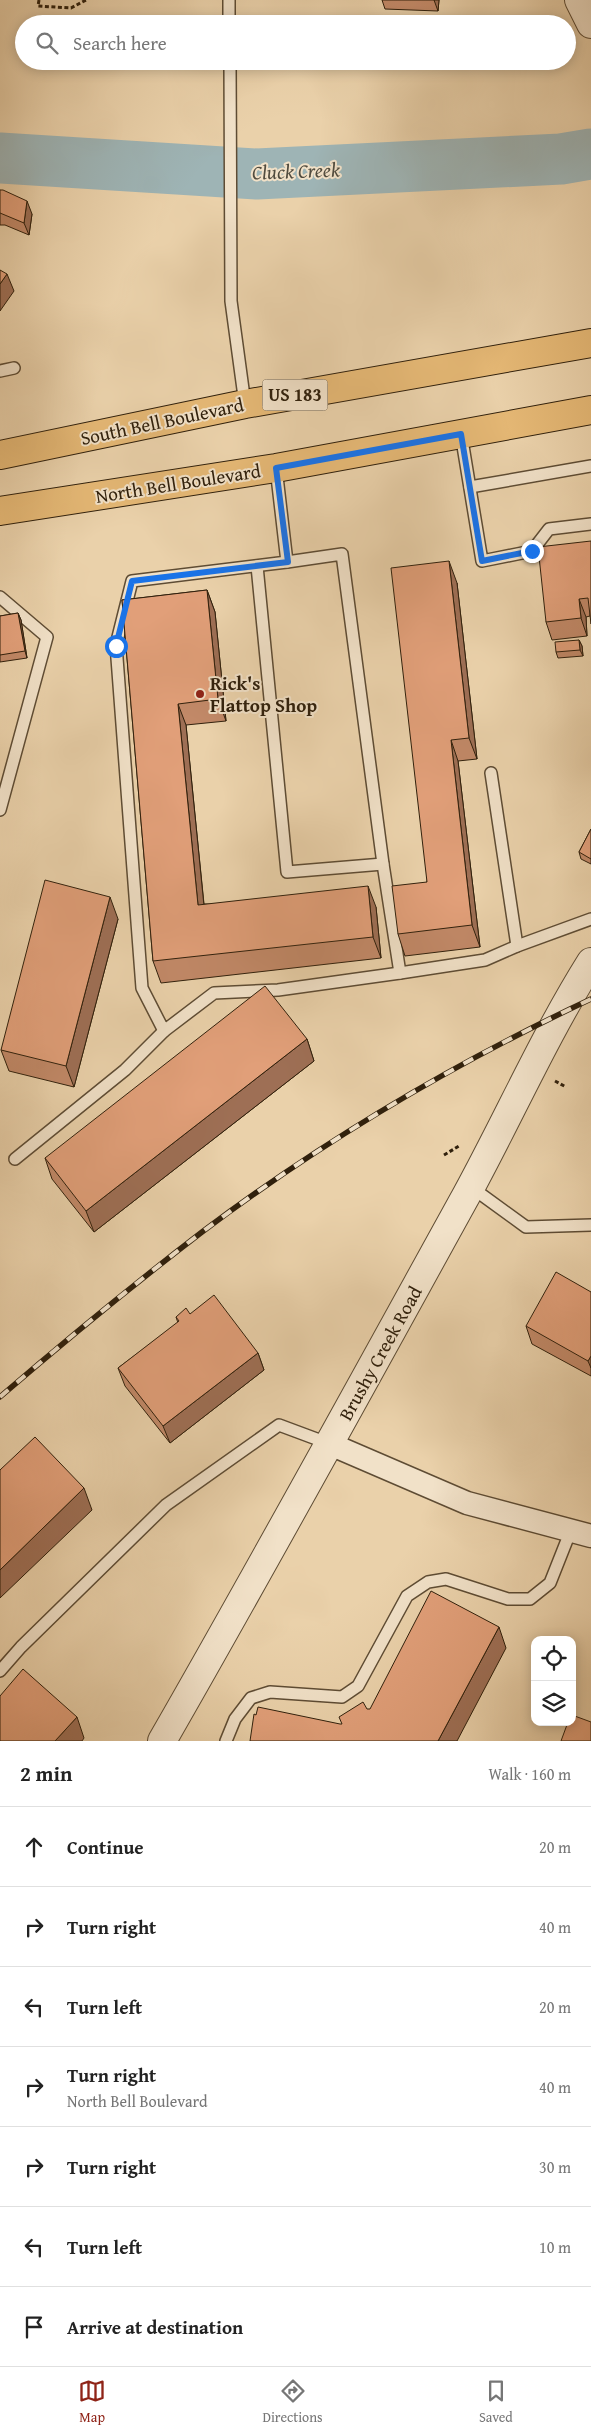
<!DOCTYPE html>
<meta charset="utf-8">
<style>
body{margin:0;font-family:"Gentium Book Plus",serif;background:#f6f6f6;color:#222}
.controls{position:absolute;right:15px;bottom:15px;display:grid;overflow:hidden;border-radius:10px;box-shadow:0 2px 12px #0003}
.controls button{width:45px;height:45px;display:grid;place-items:center;padding:0;border:0;border-bottom:1px solid #e0e0e0;background:#fff;color:#222;font:25px sans-serif}
.stop{position:absolute;width:15px;height:15px;margin:-11px;border:4px solid #1a73e8;border-radius:50%;background:#fff}
.stop.end{background:#1a73e8;border-color:#fff;box-shadow:0 1px 5px #0008}
.list{margin:0;padding:0;list-style:none}
h2{display:flex;justify-content:space-between;align-items:center;height:65px;margin:0;padding:0 20px;font-size:21px}
h2 small{font-size:16px;font-weight:400;color:#767676}
.list li{display:grid;grid-template-columns:32px 1fr auto;gap:15px;align-items:center;box-sizing:border-box;height:80px;padding:0 20px;border-top:1px solid #e0e0e0}
.list b{display:block;font-size:19px;white-space:nowrap}
.list p{margin:0;font-size:16px;white-space:nowrap;color:#767676}
.list em{font-size:16px;font-style:normal;color:#767676}
.icon{flex:none;width:28px;height:28px;fill:none;stroke:currentColor;stroke-width:2;stroke-linecap:round;stroke-linejoin:round}
.map{position:relative;flex:none;width:591px;height:1741px;overflow:hidden}
.search{position:absolute;background:#fff;box-shadow:0 2px 12px #0003;left:15px;right:15px;top:15px;height:55px;display:flex;align-items:center;gap:12px;box-sizing:border-box;padding:0 18px;border-radius:28px;color:#767676;font-size:19px}
.sheet{height:625px;background:#fff}
nav{display:flex;justify-content:space-around;align-items:center;box-sizing:border-box;height:70px;border-top:1px solid #e0e0e0;background:#fff;font-size:14px;color:#767676}
nav a{display:grid;justify-items:center;gap:2px}
nav .on{color:#8f2418}
.map>svg:first-child{display:block}
.lines{fill:none;stroke-linecap:round;stroke-linejoin:round}
.river{stroke:#9eb4b5;stroke-width:51}
.service-casing{stroke:#5e4c34;stroke-width:14}
.minor-casing{stroke:#5e4c34;stroke-width:25}
.tertiary-casing{stroke:#5e4c34;stroke-width:30}
.primary-casing{stroke:#30200c;stroke-width:30}
.path{stroke:#30200c;stroke-width:3;stroke-dasharray:4 2.5;stroke-linecap:butt}
.service{stroke:#f1e1c8;stroke-width:11}
.minor{stroke:#f1e1c8;stroke-width:22}
.tertiary{stroke:#f1e1c8;stroke-width:28}
.primary{stroke:#e5b875;stroke-width:28}
.rail-casing{stroke:#30200c;stroke-width:5.5}
.rail{stroke:#f1e1c8;stroke-width:4;stroke-dasharray:11;stroke-linecap:butt}
.wall{fill:#c28968;stroke:#30200c}
.shaded-wall{fill:#9e6f55;stroke:#30200c}
.building{fill:#e19f79;stroke:#30200c}
.route{stroke:#1a73e8;stroke-width:6}
.poi-dot{fill:#8f2418;stroke:#f1e1c8;stroke-width:2}
.labels{text-anchor:middle;stroke-width:4;stroke-linejoin:round;paint-order:stroke}
.shield{fill:#f1e1c8;stroke:#6a5a44;stroke-width:1}
.shield-label{font-size:18px;font-weight:bold;fill:#30200c}
.street-label{font-size:19px;fill:#30200c;stroke:#f1e1c8}
.poi-label{font-size:19px;font-weight:bold;fill:#30200c;stroke:#f1e1c8;text-anchor:start}
.water-label{font-size:20px;font-style:italic;fill:#514c3f;stroke:#f1e1c8}
</style>
<div class="map">
<svg width="591" height="1741" viewBox="0 0 591 1741">
<rect width="100%" height="100%" fill="#ead1aa"/>
<filter id="stains"><feTurbulence type="fractalNoise" baseFrequency=".004" numOctaves="4"/><feColorMatrix values="0 0 0 0 .2 0 0 0 0 .09 0 0 0 0 .02 0 0 0 .5 -.17"/></filter>
<radialGradient id="worn" r=".72"><stop offset=".6" stop-color="#630" stop-opacity="0"/><stop offset="1" stop-color="#630" stop-opacity=".3"/></radialGradient>
<g class="lines">
<path class="river" d="M0,158l257,16 304,-15 30,-5"/>
<defs>
<g id="service">
<path d="M229,0v24"/>
<path d="M230,61l1,240 14,103"/>
<path d="M0,371l14,-3"/>
<path d="M461,434l21,127 50,-10 17,-22 42,-5"/>
<path d="M276,468l11,94 -155,19 -16,64 26,343 22,43 50,-38 64,-3 122,-17"/>
<path d="M470,487l121,-21"/>
<path d="M287,562l55,-8 41,310 17,109 85,-13 32,-14 74,-27"/>
<path d="M257,566l30,306 96,-8"/>
<path d="M0,597l47,40 -47,173"/>
<path d="M491,773l26,173"/>
<path d="M15,1159l110,-89 39,-39"/>
<path d="M471,1187l55,40 65,-2"/>
<path d="M0,1671l21,-24 145,-142 113,-80 51,19"/>
<path d="M226,1741l9,-22 16,-21 19,-6 72,5 16,-11 49,-90 21,-14 18,-3 62,20h22l20,-16 21,-53"/>
</g>
<path id="minor" d="M330,1444l137,59 124,33"/>
<g id="tertiary">
<path d="M579,0l12,24"/>
<path d="M162,1741c104,-181 204,-364 305,-547 42,-77 77,-157 124,-232"/>
</g>
<g id="primary">
<path d="M0,455l245,-51 346,-61"/>
<path d="M0,511l276,-43 315,-58"/>
</g>
</defs>
<use href="#service" class="service-casing"/>
<use href="#minor" class="minor-casing"/>
<use href="#tertiary" class="tertiary-casing"/>
<use href="#primary" class="primary-casing"/>
<g class="path">
<path d="M39,0l-1,6 33,2 15,-8"/>
<path d="M555,1081l11,6"/>
<path d="M444,1155l15,-9"/>
</g>
<use href="#service" class="service"/>
<use href="#minor" class="minor"/>
<use href="#tertiary" class="tertiary"/>
<use href="#primary" class="primary"/>
<defs>
<path id="rail" d="M0,1397c66,-57 133,-112 202,-165 121,-91 253,-169 389,-233"/>
</defs>
<use href="#rail" class="rail-casing"/>
<use href="#rail" class="rail"/>
</g>
<g class="wall">
<path d="M382,0h57l-1,11 -53,-2z"/>
<path d="M0,190l32,24 -3,21 -24,-10h-5z"/>
<path d="M591,541l-1,75 -4,1 1,19 -35,4 -6,-18z"/>
<path d="M457,583l20,176 -19,2 22,186 -75,9 -7,-22 29,-52z"/>
<path d="M207,590l8,22 11,109 -40,4 18,179 172,3 5,51 -220,25 -8,-22 -31,-361z"/>
<path d="M18,613l3,7 6,38 -27,4v-46z"/>
<path d="M579,640l3,6 1,10 -25,2 -2,-6z"/>
<path d="M591,829v35l-10,-5 -2,-7z"/>
<path d="M118,919l-44,168 -65,-16 -8,-21z"/>
<path d="M307,1039l7,22 -220,171 -42,-53 -7,-21z"/>
<path d="M591,1292v84l-59,-32 -6,-18z"/>
<path d="M190,1314l68,39 6,17 -94,73 -45,-57 -7,-18 60,-45 -2,-6z"/>
</g>
<g class="shaded-wall">
<path d="M434,0h5l-1,11z"/>
<path d="M27,201l5,13 -3,21 -5,-12z"/>
<path d="M7,274l7,17 -14,20v-27z"/>
<path d="M449,561l8,22 20,176 -8,-21z"/>
<path d="M207,590l8,22 11,109 -8,-22z"/>
<path d="M579,599l7,18 1,19 -6,-18z"/>
<path d="M18,613l3,7 6,38 -2,-7z"/>
<path d="M579,640l3,6 1,10 -3,-6z"/>
<path d="M178,704l8,21 20,201 -8,-21z"/>
<path d="M451,740l7,21 22,186 -8,-22z"/>
<path d="M368,886l8,21 5,51 -8,-21z"/>
<path d="M110,897l8,22 -44,168 -8,-21z"/>
<path d="M307,1039l7,22 -220,171 -8,-21z"/>
<path d="M258,1353l6,17 -94,73 -7,-17z"/>
<path d="M591,1356v12l-3,-7z"/>
<path d="M84,1488l8,22 -92,88v-28z"/>
<path d="M499,1627l7,21 -49,93h-19z"/>
<path d="M572,1672l2,6 -1,20 -1,-3z"/>
<path d="M77,1717l7,21 -2,3h-27z"/>
</g>
<g class="building">
<path d="M0,190h3l24,11 -3,22 -24,-10z"/>
<path d="M0,270l7,4 -7,10z"/>
<path d="M591,541v83l-3,-26 -9,1 2,19 -35,4 -8,-75z"/>
<path d="M449,561l20,177 -18,2 21,185 -74,9 -6,-48 35,-4 -36,-314z"/>
<path d="M207,590l11,109 -40,5 20,201 170,-19 5,51 -220,24 -31,-361z"/>
<path d="M18,613l7,38 -25,4v-39z"/>
<path d="M579,640l1,10 -24,2 -1,-10z"/>
<path d="M591,829v30l-12,-7z"/>
<path d="M45,880l65,17 -44,169 -65,-16z"/>
<path d="M265,986l42,53 -221,172 -41,-53z"/>
<path d="M556,1272l35,20v64l-3,5 -62,-35z"/>
<path d="M214,1295l44,58 -95,73 -45,-58 61,-47 -3,-4 10,-9 4,6z"/>
<path d="M35,1437l49,51 -84,82v-100z"/>
<path d="M431,1591l68,36 -61,114h-188l4,-27 2,1 2,-8 82,17h2l-3,-7 24,-15 4,7h3z"/>
<path d="M23,1669l54,48 -22,24h-55v-45z"/>
<path d="M572,1715l19,7v19h-30l7,-19h4z"/>
</g>
<g class="lines">
<path class="route" d="M116,646l16,-65 156,-19 -12,-94 185,-34 21,127 50,-10"/>
</g>
<circle class="poi-dot" cx="200" cy="694" r="5"/>
<g class="labels">
<rect class="shield" x="262.5" y="379.5" width="65" height="31" rx="4"/>
<g class="shield-label">
<text x="295" y="401">US 183</text>
</g>
<g class="street-label">
<text transform="translate(162 421) rotate(-12)" y="7">South Bell Boulevard</text>
<text transform="translate(178 483) rotate(-9)" y="7">North Bell Boulevard</text>
<text transform="translate(380 1353) rotate(-61)" y="7">Brushy Creek Road</text>
</g>
<g class="poi-label">
<text x="210" y="690">Rick's<tspan x="210" dy="22">Flattop Shop</tspan></text>
</g>
<g class="water-label">
<text transform="translate(296 171) rotate(-2)" y="7">Cluck Creek</text>
</g>
</g>
<rect width="100%" height="100%" filter="url(#stains)"/>
<rect width="100%" height="100%" fill="url(#worn)"/>
</svg>
<div class="controls">
<button><svg class="icon" aria-label="locate" viewBox="0 0 24 24"><circle cx="12" cy="12" r="6"/><path d="M12 2v4M12 18v4M2 12h4M18 12h4"/></svg></button>
<button><svg class="icon" aria-label="layers" viewBox="0 0 24 24"><path d="M12 4l9 5-9 5-9-5zM3 14l9 5 9-5"/></svg></button>
</div>
<div class="stop" style="left:116px;top:646px"></div>
<div class="stop end" style="left:532px;top:551px"></div>
<div class="search"><svg class="icon" aria-label="search" viewBox="0 0 24 24"><circle cx="10" cy="10" r="6"/><path d="M15 15l6 6"/></svg>Search here</div>
</div>
<section class="sheet">
<h2>2 min<small>Walk · 160 m</small></h2>
<ul class="list">
<li><svg class="icon" aria-label="ahead" viewBox="0 0 24 24"><path d="M12 20V5M6 11l6-6 6 6"/></svg><div><b>Continue</b></div><em>20 m</em></li>
<li><svg class="icon" aria-label="right" viewBox="0 0 24 24"><path d="M7 20v-9h11M14 6l5 5-5 5"/></svg><div><b>Turn right</b></div><em>40 m</em></li>
<li><svg class="icon" aria-label="left" viewBox="0 0 24 24"><path d="M17 20v-9H6M10 6l-5 5 5 5"/></svg><div><b>Turn left</b></div><em>20 m</em></li>
<li><svg class="icon" aria-label="right" viewBox="0 0 24 24"><path d="M7 20v-9h11M14 6l5 5-5 5"/></svg><div><b>Turn right</b><p>North Bell Boulevard</p></div><em>40 m</em></li>
<li><svg class="icon" aria-label="right" viewBox="0 0 24 24"><path d="M7 20v-9h11M14 6l5 5-5 5"/></svg><div><b>Turn right</b></div><em>30 m</em></li>
<li><svg class="icon" aria-label="left" viewBox="0 0 24 24"><path d="M17 20v-9H6M10 6l-5 5 5 5"/></svg><div><b>Turn left</b></div><em>10 m</em></li>
<li><svg class="icon" aria-label="arrive" viewBox="0 0 24 24"><path d="M6 21V4h12l-3 4 3 4H6"/></svg><div><b>Arrive at destination</b></div></li>
</ul>
</section>
<nav>
<a class="on"><svg class="icon" aria-label="map" viewBox="0 0 24 24"><path d="M3 6l6-2 6 2 6-2v14l-6 2-6-2-6 2zM9 4v14M15 6v14"/></svg>Map</a>
<a><svg class="icon" aria-label="directions" viewBox="0 0 24 24"><path d="M12 3l9 9-9 9-9-9zM9 14v-3h6M13 9l2 2-2 2"/></svg>Directions</a>
<a><svg class="icon" aria-label="saved" viewBox="0 0 24 24"><path d="M7 4h10v16l-5-4-5 4z"/></svg>Saved</a>
</nav>
